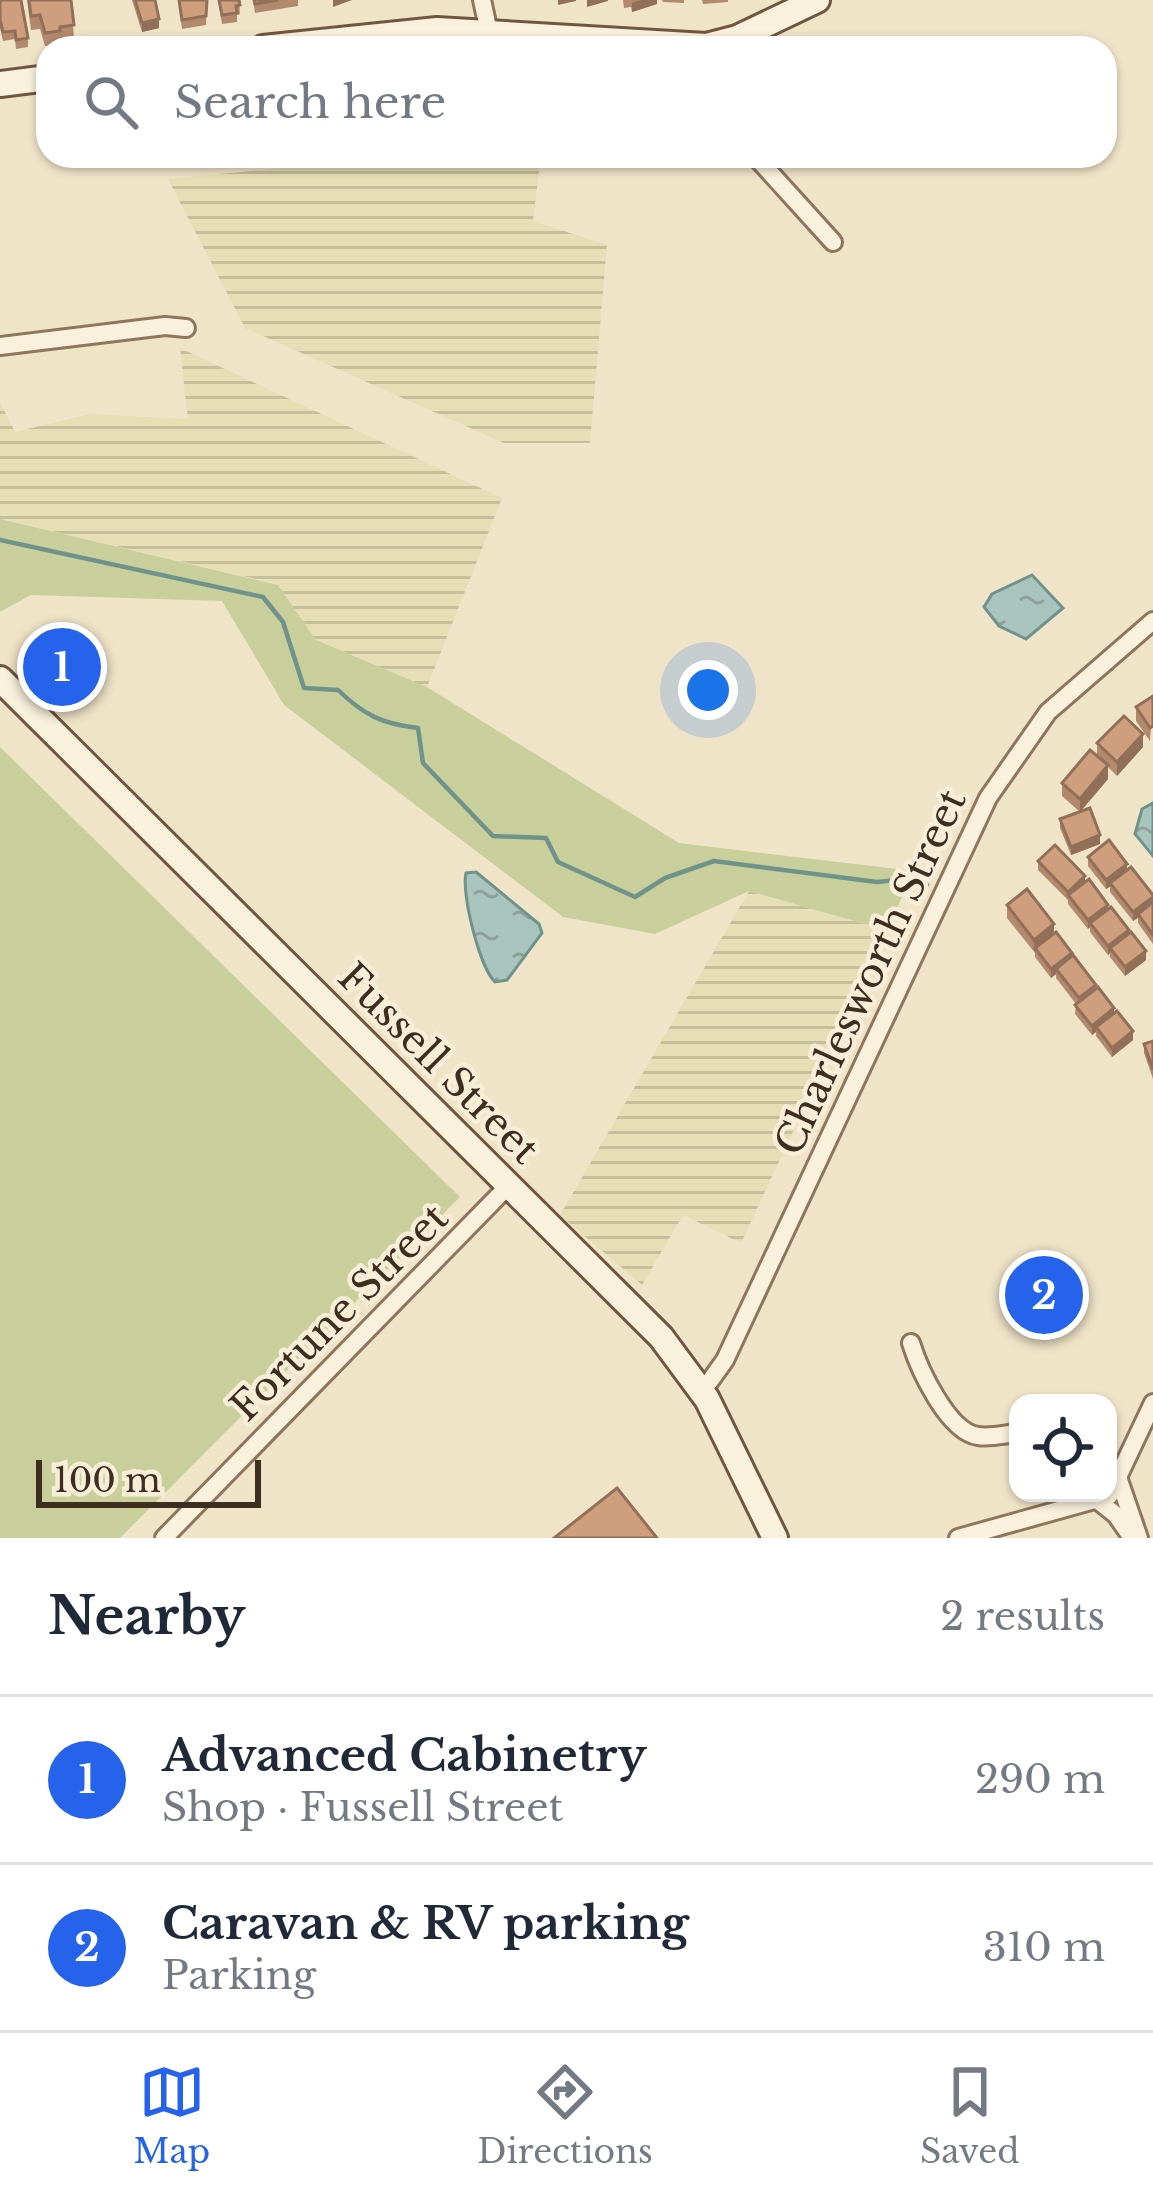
<!DOCTYPE html>
<meta charset="utf-8">
<style>
body{margin:0;font-family:"Libre Baskerville",serif;background:#f6f6f7;color:#1f2937}
.controls{position:absolute;right:36px;bottom:36px;display:grid;overflow:hidden;border-radius:24px;box-shadow:0 3px 9px #0004}
.controls button{width:108px;height:108px;display:grid;place-items:center;padding:0;border:0;border-bottom:3px solid #e0e1e3;background:#fff;color:#1f2937;font:60px sans-serif}
.scale{position:absolute;left:36px;bottom:30px;width:225px;box-sizing:border-box;padding-left:12px;border:6px solid #3d2e20;border-top:0;font-size:33px;line-height:42px;white-space:nowrap;color:#3d2e20;-webkit-text-stroke:9px #f7eed8;paint-order:stroke}
.you{position:absolute;left:708px;top:690px;width:42px;height:42px;margin:-30px;border:9px solid #fff;border-radius:50%;background:#1a73e8;box-shadow:0 0 0 18px #1a73e833}
.badge{display:grid;place-items:center;width:78px;height:78px;border-radius:50%;background:#2563eb;color:#fff;font-size:39px;font-weight:700}
.pin{position:absolute;translate:-50% -50%;border:6px solid #fff;box-shadow:0 3px 12px #0006}
.list{margin:0;padding:0;list-style:none}
h2{display:flex;justify-content:space-between;align-items:center;height:156px;margin:0;padding:0 48px;font-size:51px}
h2 small{font-size:39px;font-weight:400;color:#747a83}
.list li{display:grid;grid-template-columns:78px 1fr auto;gap:36px;align-items:center;box-sizing:border-box;height:168px;padding:0 48px;border-top:3px solid #e0e1e3}
.list b{display:block;font-size:45px;white-space:nowrap}
.list p{margin:0;font-size:39px;white-space:nowrap;color:#747a83}
.list em{font-size:39px;font-style:normal;color:#747a83}
.icon{flex:none;width:66px;height:66px;fill:none;stroke:currentColor;stroke-width:2;stroke-linecap:round;stroke-linejoin:round}
.map{position:relative;flex:none;width:1153px;height:1538px;overflow:hidden}
.search{position:absolute;background:#fff;box-shadow:0 3px 9px #0004;left:36px;right:36px;top:36px;height:132px;display:flex;align-items:center;gap:30px;box-sizing:border-box;padding:0 42px;border-radius:36px;color:#747a83;font-size:45px}
.sheet{height:492px;background:#fff}
nav{display:flex;justify-content:space-around;align-items:center;box-sizing:border-box;height:168px;border-top:3px solid #e0e1e3;background:#fff;font-size:33px;color:#747a83}
nav a{display:grid;justify-items:center;gap:6px}
nav .on{color:#2563eb}
.map>svg:first-child{display:block}
.farmland{fill:url(#farmland-rules)}
.green{fill:#c9cf9b}
.water{fill:url(#water-ripples);stroke:#6f938a;stroke-width:3}
.lines{fill:none;stroke-linecap:round;stroke-linejoin:round}
.stream{stroke:#6f938a;stroke-width:4.5}
.street-casing{stroke:#8d765c;stroke-width:22}
.secondary-casing{stroke:#6f573f;stroke-width:30}
.street{stroke:#faf1dc;stroke-width:16}
.secondary{stroke:#faf1dc;stroke-width:24}
.wall{fill:#b2896c}
.shaded-wall{fill:#916f58}
.building{fill:#cf9f7d;stroke:#916f58;stroke-width:3}
.labels{text-anchor:middle;stroke-width:9;stroke-linejoin:round;paint-order:stroke}
.street-label{font-size:39px;fill:#3d2e20;stroke:#f7eed8}
</style>
<div class="map">
<svg width="1153" height="1538" viewBox="0 0 1153 1538">
<defs>
<pattern id="farmland-rules" width="6" height="5" patternUnits="userSpaceOnUse" patternTransform="scale(3)"><rect width="6" height="5" fill="#e6deb5"/><path d="M0 2.5h6" fill="none" stroke="#c6bf9b"/></pattern>
<pattern id="water-ripples" width="26" height="14" patternUnits="userSpaceOnUse" patternTransform="scale(3)"><rect width="26" height="14" fill="#a9c4bc"/><path d="M2 4q2-2 4 0t4 0M15 11q2-2 4 0t4 0" fill="none" stroke="#8ba098"/></pattern>
</defs>
<rect width="100%" height="100%" fill="#f0e4c8"/>
<g class="farmland">
<path d="M403,156h138l-8,65 74,24 -17,198h-86l-259,-115 -77,-149z"/>
<path d="M180,348l322,150 -75,189 -111,-47 -39,-56 -277,-65v-117l15,30 75,-18 98,5z"/>
<path d="M749,891l138,39 -146,313 -58,-28 -41,70 -82,-70z"/>
</g>
<g class="green">
<path d="M0,519l278,66 38,55 111,47 252,156 235,28 -27,59 -138,-39 -94,43 -92,-17 -279,-212 -62,-104 -191,-6 -31,17z"/>
<path d="M0,747l460,450 -340,341h-120z"/>
</g>
<g class="water">
<path d="M1032,575l31,33 -37,31 -27,-13 -15,-19 8,-13z"/>
<path d="M1153,803v53l-18,-22 7,-25z"/>
<path d="M476,872l63,52 3,9 -35,47 -12,2c-15,-14 -34,-88 -29,-109z"/>
</g>
<g class="lines">
<path class="stream" d="M0,540l263,57 20,25 21,66 34,2c26,25 44,34 80,38l5,35 70,73 53,2 12,24 77,35 30,-19 49,-17 163,21 29,-3 21,6"/>
<defs>
<g id="street">
<path d="M482,0l7,32"/>
<path d="M755,156l78,86"/>
<path d="M0,346l165,-20 21,2"/>
<path d="M911,1343c8,26 37,89 67,93 13,2 27,-2 40,-3"/>
<path d="M702,1392l23,-32 263,-562 60,-86 105,-91"/>
<path d="M1118,1477l35,-74"/>
<path d="M1119,1480l20,58"/>
<path d="M1096,1499l20,16 16,23"/>
<path d="M164,1538l346,-354"/>
<path d="M958,1538l151,-42 10,-17 -11,-16"/>
</g>
<g id="secondary">
<path d="M263,48l174,-18 269,16 31,-8 80,-38"/>
<path d="M0,84l48,-6"/>
<path d="M0,679l661,658 46,62 68,139"/>
</g>
</defs>
<use href="#street" class="street-casing"/>
<use href="#secondary" class="secondary-casing"/>
<use href="#street" class="street"/>
<use href="#secondary" class="secondary"/>
</g>
<g class="wall">
<path d="M0,0l28,38v9l-12,2 -1,-10 -12,2 -3,-13z"/>
<path d="M27,0h44l3,38 -14,2v5l-15,1 -5,-17 -9,1z"/>
<path d="M132,0h23l4,28 -17,4z"/>
<path d="M178,0h29l-1,25 -24,4z"/>
<path d="M218,0h21l1,14 -3,1v7l-15,2z"/>
<path d="M253,0h45v6l-43,7z"/>
<path d="M623,0h34v4l-25,8 -1,-5 -7,1z"/>
<path d="M662,0h22v3l-21,-1z"/>
<path d="M702,0h26v2l-25,2z"/>
<path d="M1153,696l-3,45 -14,-20v-14z"/>
<path d="M1097,743l46,4 -26,29 -9,-9v12l-28,33 20,32 -29,11 -11,-27v-9l20,-7 -18,-16v-13l35,-27z"/>
<path d="M1088,857l39,13 26,25v49l-15,-21v-5l-5,3 -23,-29v-5l-4,2 -18,-23z"/>
<path d="M1038,861l47,22 44,51 17,26 -21,16 -15,-19v-4l-2,2 -18,-23v-5l-2,2 -20,-25v-4l-30,-30z"/>
<path d="M1007,905l47,29 79,106 -21,17 -16,-21v-4l-4,3 -17,-21 1,-10 -20,-26v-4l-5,4 -16,-21v-4l-28,-35z"/>
<path d="M1153,1041v38l-9,-26v-9z"/>
</g>
<g class="shaded-wall">
<path d="M333,0h19l-19,7z"/>
<path d="M558,0h18v1l-18,4z"/>
<path d="M587,0h21v1l-21,6z"/>
<path d="M641,0h16v4l-25,8v-9z"/>
<path d="M159,19v9l-17,4v-9z"/>
<path d="M1143,734v13l-26,29v-14z"/>
<path d="M1108,765v14l-28,33v-13z"/>
<path d="M1100,835v9l-29,11v-8z"/>
<path d="M1127,864v9l-21,16v-9z"/>
<path d="M1085,876v9l-17,10v6v-9z"/>
<path d="M1153,897v9l-20,15v-9z"/>
<path d="M1108,905v9l-18,9v4l-2,2v-9z"/>
<path d="M1054,924v14l-19,10 -1,5v-13z"/>
<path d="M1129,930v9l-19,9v5l-2,2v-9z"/>
<path d="M1146,951v9l-21,16v-9z"/>
<path d="M1072,953v9l-16,7v5l-5,4v-9z"/>
<path d="M1114,1008v9l-18,10v5l-4,3v-9z"/>
<path d="M1133,1031v9l-21,17v-9z"/>
</g>
<g class="building">
<path d="M0,0h21l7,38 -12,2 -1,-9 -12,1 -3,-13z"/>
<path d="M29,0h42l3,25 -14,2v4l-15,2 -5,-18 -9,1z"/>
<path d="M135,0h20l4,19 -17,4z"/>
<path d="M179,0h28l-1,16 -24,4z"/>
<path d="M219,0h20l1,5 -4,1 1,7 -15,2z"/>
<path d="M254,0h24l-23,4z"/>
<path d="M1153,696v30l-3,2 -14,-21z"/>
<path d="M1124,716l19,18 -26,28 -20,-19z"/>
<path d="M1090,750l18,15 -28,34 -18,-16z"/>
<path d="M1090,808l10,27 -29,12 -11,-28z"/>
<path d="M1109,840l18,24 -21,16 -18,-23z"/>
<path d="M1055,845l30,31 -17,16 -30,-31z"/>
<path d="M1131,867l22,28v2l-20,15 -23,-29z"/>
<path d="M1089,879l19,26 -20,15 -20,-25z"/>
<path d="M1027,889l27,35 -20,16 -27,-35z"/>
<path d="M1153,902v33l-15,-21z"/>
<path d="M1111,907l18,23 -21,16 -18,-23z"/>
<path d="M1056,932l16,21 -21,16 -16,-21z"/>
<path d="M1131,932l15,19 -21,16 -15,-19z"/>
<path d="M1073,955l23,30 -17,13 -23,-29z"/>
<path d="M1098,987l16,21 -22,18 -17,-21z"/>
<path d="M1117,1011l16,20 -21,17 -16,-21z"/>
<path d="M1153,1041v29l-9,-26z"/>
<path d="M617,1488l40,50h-103z"/>
</g>
<g class="labels">
<g class="street-label">
<text transform="translate(870 972) rotate(-65)" y="14">Charlesworth Street</text>
<text transform="translate(439 1063) rotate(45)" y="14">Fussell Street</text>
<text transform="translate(339 1312) rotate(-45)" y="14">Fortune Street</text>
</g>
</g>
</svg>
<div class="controls">
<button><svg class="icon" aria-label="locate" viewBox="0 0 24 24"><circle cx="12" cy="12" r="6"/><path d="M12 2v4M12 18v4M2 12h4M18 12h4"/></svg></button>
</div>
<div class="scale">100 m</div>
<div class="you"></div>
<div class="pin badge" style="left:62px;top:667px">1</div>
<div class="pin badge" style="left:1044px;top:1295px">2</div>
<div class="search"><svg class="icon" aria-label="search" viewBox="0 0 24 24"><circle cx="10" cy="10" r="6"/><path d="M15 15l6 6"/></svg>Search here</div>
</div>
<section class="sheet">
<h2>Nearby<small>2 results</small></h2>
<ul class="list">
<li><span class="badge">1</span><div><b>Advanced Cabinetry</b><p>Shop · Fussell Street</p></div><em>290 m</em></li>
<li><span class="badge">2</span><div><b>Caravan &amp; RV parking</b><p>Parking</p></div><em>310 m</em></li>
</ul>
</section>
<nav>
<a class="on"><svg class="icon" aria-label="map" viewBox="0 0 24 24"><path d="M3 6l6-2 6 2 6-2v14l-6 2-6-2-6 2zM9 4v14M15 6v14"/></svg>Map</a>
<a><svg class="icon" aria-label="directions" viewBox="0 0 24 24"><path d="M12 3l9 9-9 9-9-9zM9 14v-3h6M13 9l2 2-2 2"/></svg>Directions</a>
<a><svg class="icon" aria-label="saved" viewBox="0 0 24 24"><path d="M7 4h10v16l-5-4-5 4z"/></svg>Saved</a>
</nav>
